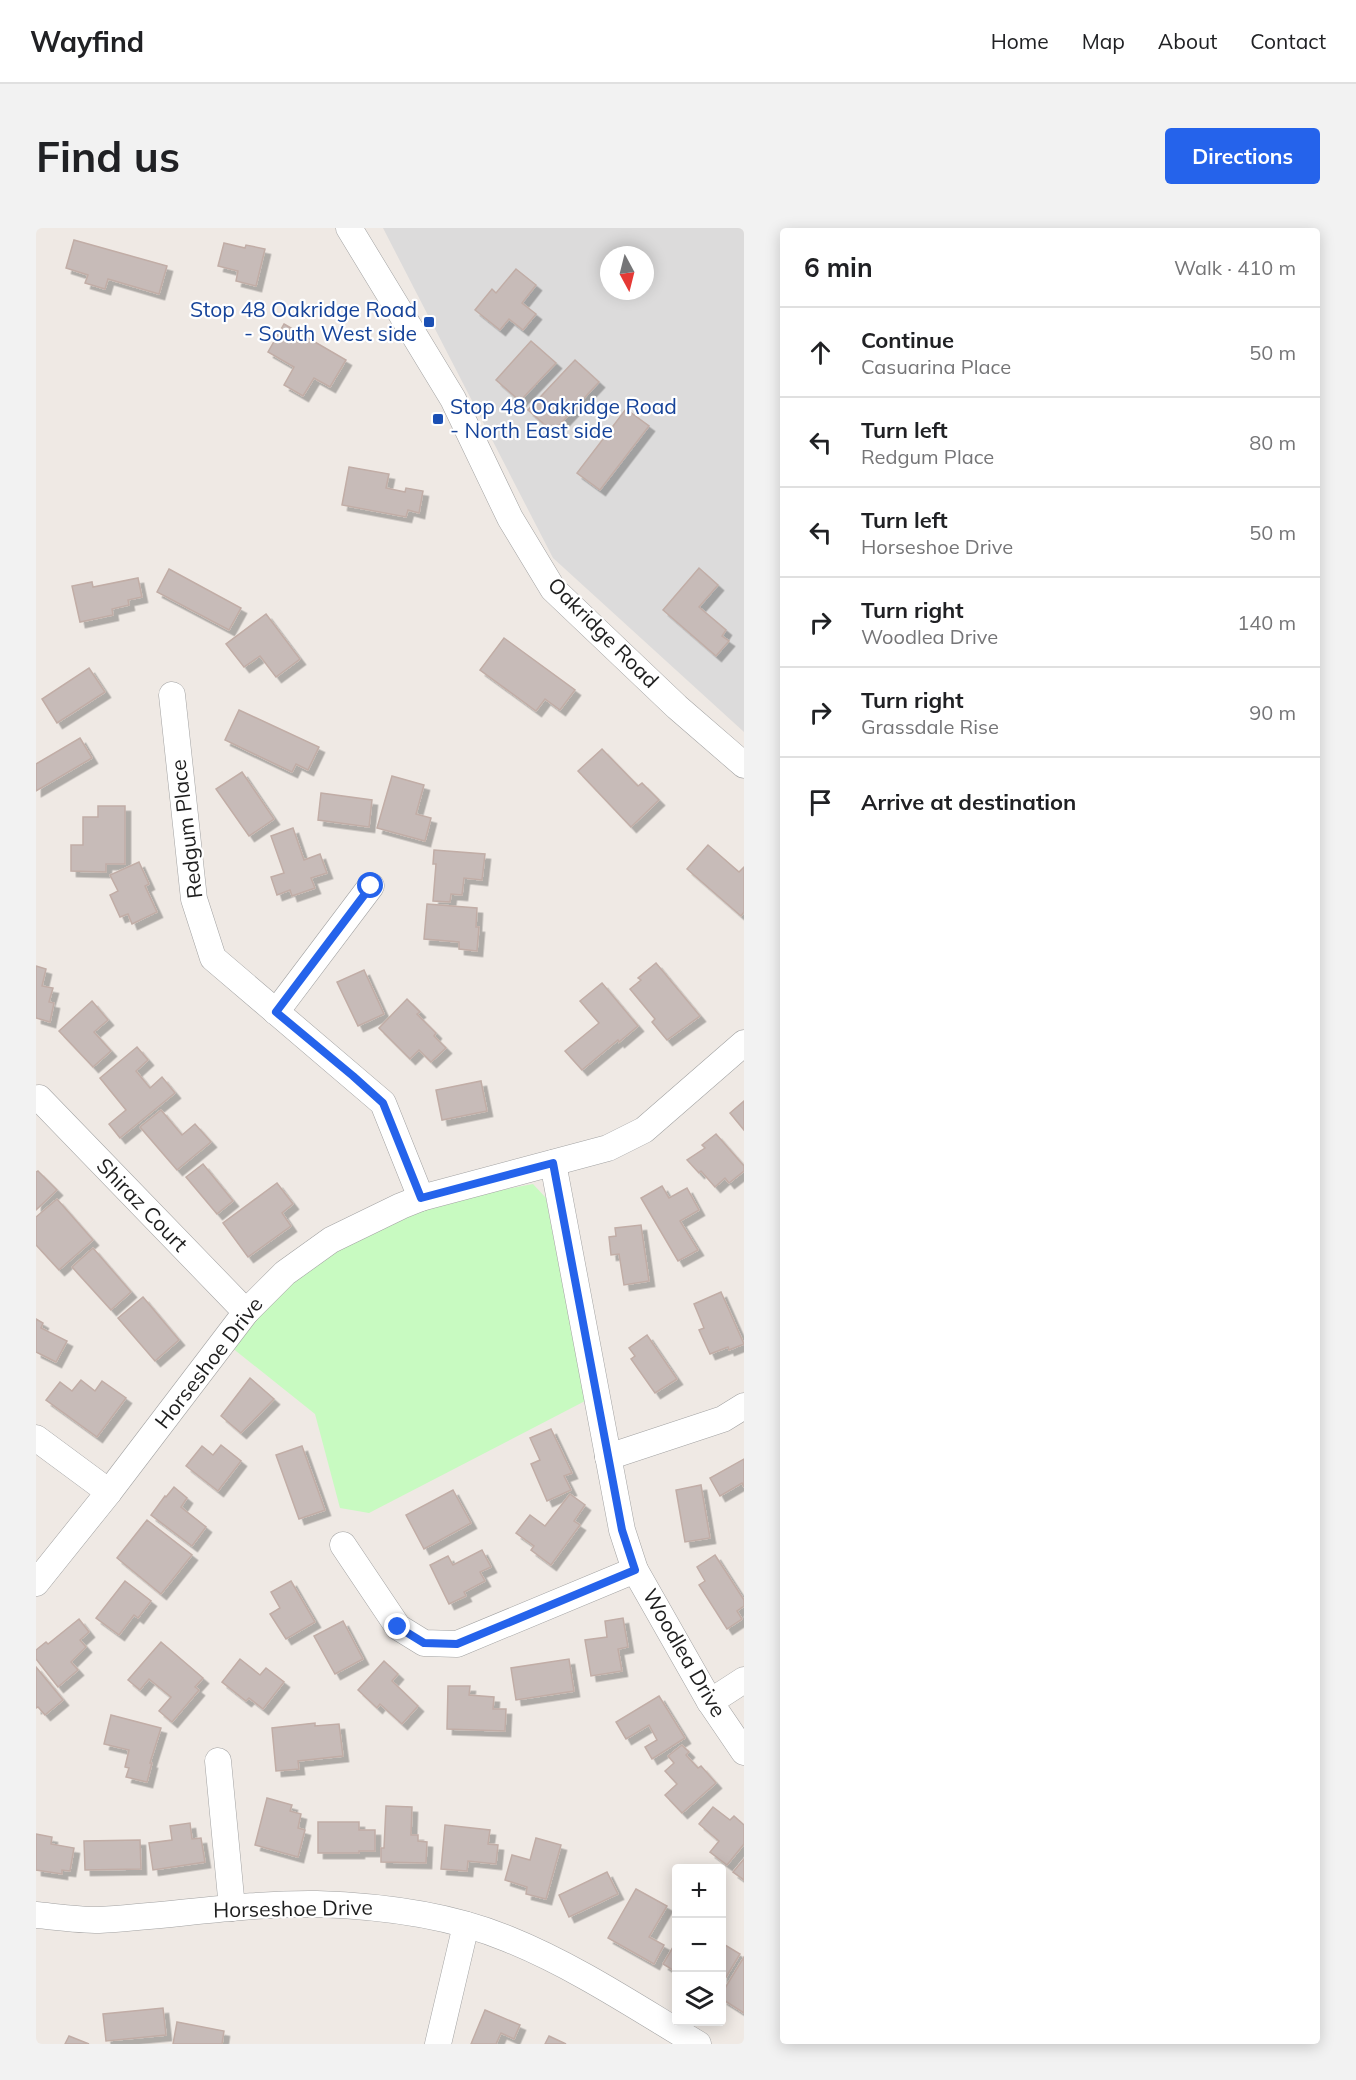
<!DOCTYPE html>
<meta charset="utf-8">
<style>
body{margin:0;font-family:Mulish,sans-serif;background:#f2f2f2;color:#202124}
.controls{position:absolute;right:18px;bottom:18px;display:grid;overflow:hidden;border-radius:6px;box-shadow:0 3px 15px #0003}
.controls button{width:54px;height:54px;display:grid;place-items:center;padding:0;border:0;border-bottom:2px solid #e0e0e0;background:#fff;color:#202124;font:30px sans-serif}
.compass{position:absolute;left:564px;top:18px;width:54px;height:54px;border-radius:50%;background:#fff;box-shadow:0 3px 15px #0003;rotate:173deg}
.stop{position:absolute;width:18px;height:18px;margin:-14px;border:4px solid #2563eb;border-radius:50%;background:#fff}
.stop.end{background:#2563eb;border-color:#fff;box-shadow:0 2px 6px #0008}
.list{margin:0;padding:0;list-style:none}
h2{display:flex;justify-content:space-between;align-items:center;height:78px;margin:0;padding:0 24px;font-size:26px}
h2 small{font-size:20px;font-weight:400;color:#757577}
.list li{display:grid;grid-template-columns:39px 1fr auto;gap:18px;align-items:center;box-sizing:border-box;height:90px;padding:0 24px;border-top:2px solid #e0e0e0}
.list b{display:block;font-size:22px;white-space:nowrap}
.list p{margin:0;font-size:20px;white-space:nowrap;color:#757577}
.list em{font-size:20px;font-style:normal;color:#757577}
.icon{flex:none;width:33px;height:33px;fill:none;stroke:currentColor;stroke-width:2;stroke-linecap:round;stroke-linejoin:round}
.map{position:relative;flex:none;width:708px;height:1816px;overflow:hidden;border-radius:6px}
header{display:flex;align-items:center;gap:36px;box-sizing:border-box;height:84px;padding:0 30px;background:#fff;border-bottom:2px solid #e0e0e0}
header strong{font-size:28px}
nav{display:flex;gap:33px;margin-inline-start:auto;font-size:21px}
.intro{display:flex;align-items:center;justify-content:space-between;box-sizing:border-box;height:144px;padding:0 36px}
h1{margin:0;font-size:42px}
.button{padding:15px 27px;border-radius:6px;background:#2563eb;color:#fff;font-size:21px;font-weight:700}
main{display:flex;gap:36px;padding:0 36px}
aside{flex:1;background:#fff;border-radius:6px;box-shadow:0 3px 15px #0003}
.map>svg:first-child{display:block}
.residential{fill:#dcdbdb;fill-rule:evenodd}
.park{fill:#c8fac1}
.building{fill:#c7bbb8;stroke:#c1ada6;stroke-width:1.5;filter:url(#shadow)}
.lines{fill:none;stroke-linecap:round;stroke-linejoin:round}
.minor-casing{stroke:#a2a2a2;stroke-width:27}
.minor{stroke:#fff;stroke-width:26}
.route{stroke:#2563eb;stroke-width:8}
.transit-dot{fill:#1a4fb4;stroke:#fff;stroke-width:2}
.labels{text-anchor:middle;stroke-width:4.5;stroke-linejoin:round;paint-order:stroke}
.transit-label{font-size:21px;fill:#164399;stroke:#fff;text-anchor:end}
.street-label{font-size:21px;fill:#1e1e1e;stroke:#fff}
</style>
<header>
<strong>Wayfind</strong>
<nav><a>Home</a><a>Map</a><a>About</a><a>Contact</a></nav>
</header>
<div class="intro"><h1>Find us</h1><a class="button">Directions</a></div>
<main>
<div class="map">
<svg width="708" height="1816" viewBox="0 0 708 1816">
<defs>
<filter id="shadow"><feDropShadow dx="5.5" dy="5.5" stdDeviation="0" flood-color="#0004"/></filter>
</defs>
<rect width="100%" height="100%" fill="#efe9e4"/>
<path class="residential" d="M347,0h361v504l-191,-174zM573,27h36v36h-36z"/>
<path class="park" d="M497,956l13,14 39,203 -216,112 -29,-5 -25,-94 -84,-67 62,-69 72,-43 79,-34z"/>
<g class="building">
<path d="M38,12l93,26 -8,28 -51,-15 -3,10 -20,-6 3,-8 -22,-7z"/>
<path d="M188,15l21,5 1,-3 19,4 -9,37 -20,-5 2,-10 -20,-5z"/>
<path d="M480,41l20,16 -14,18 14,11 -13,16 -14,-11 -9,11 -25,-20 17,-21 4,4z"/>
<path d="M248,96l62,36 -16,27 -16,-9 -11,18 -19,-11 10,-18 -26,-15z"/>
<path d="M495,113l25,22 -36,38 -24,-21z"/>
<path d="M539,132l24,22 -46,50 -25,-22z"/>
<path d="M590,181l23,17 -49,64 -23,-17z"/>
<path d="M313,239l40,7 -3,14 19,4 1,-4 17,3 -4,22 -11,-3 -2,7 -64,-12z"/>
<path d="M663,340l19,17 -19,22 27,23 -4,6 7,5 -13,15 -53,-46z"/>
<path d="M133,341l72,39 -12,22 -72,-38z"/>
<path d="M102,350l4,19 -14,3 1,5 -17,4 1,6 -33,7 -8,-36 20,-4 1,5z"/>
<path d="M230,386l34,45 -24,18 -16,-21 -16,11 -18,-23z"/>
<path d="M468,410l71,52 -15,20 -15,-11 -9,12 -56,-41z"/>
<path d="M53,440l16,24 -48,31 -15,-24z"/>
<path d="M203,482l80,37 -11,23 -12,-6 -4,8 -67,-32z"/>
<path d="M44,510l12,20 -56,33v-27z"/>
<path d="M566,521l36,37 4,-3 17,17 -28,27 -53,-56z"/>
<path d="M206,544l32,47 -25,17 -33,-47z"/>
<path d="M356,548l32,9 -8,29 15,4 -6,23 -48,-13z"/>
<path d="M285,565l51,7 -3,27 -51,-7z"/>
<path d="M62,578h27v58h-19v8l-35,-1v-26h12v-28h15z"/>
<path d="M257,600l11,32 16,-6 7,19 -16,5 4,10 -23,8 -2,-6 -13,5 -6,-18 13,-4 -13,-37z"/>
<path d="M672,617l31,27 5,-5v45l-3,4 -54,-47z"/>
<path d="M398,622l51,4 -3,26 -18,-2 -2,17 -11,-1 -1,8 -17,-1 3,-37h-3z"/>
<path d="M103,634l10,22 -4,2 12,26 -25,12 -4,-10 -8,3 -10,-22 8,-4 -8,-16z"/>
<path d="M391,676l50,4 -1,19h3l-2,24 -18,-2v-7l-35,-3z"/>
<path d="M620,735l44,53 -33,24 -15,-18 3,-3 -25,-30 11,-9 -3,-2z"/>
<path d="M0,738l10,3 -4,17 11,2 -4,14 5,1 -4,19 -14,-4z"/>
<path d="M328,742l20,44 -26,12 -21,-44z"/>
<path d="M566,755l36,43 -19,16 -1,-2 -36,30 -17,-19 34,-28 -19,-22z"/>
<path d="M371,771l13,13 -3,2 19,19 -2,3 12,12 -15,14 -12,-12 -9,9 -31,-31z"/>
<path d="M56,773l16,19 -14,12 17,19 -18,16 -34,-36z"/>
<path d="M101,819l11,13 -12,11 14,17 12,-11 13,16 -55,45 -11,-14 17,-14 -26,-32z"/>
<path d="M445,853l6,30 -45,9 -6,-30z"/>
<path d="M708,873v29l-14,-17z"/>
<path d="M125,882l21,25 13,-11 16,18 -34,28 -37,-43z"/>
<path d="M680,906l28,32v5l-15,12 -4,-5 -10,9 -14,-16 -2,2 -12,-13 18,-12 -3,-3z"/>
<path d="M167,936l30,37 -16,13 -31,-37z"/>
<path d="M2,943l19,19 -21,20v-38z"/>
<path d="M241,955l16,21 -11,9 9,13 -43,31 -25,-34z"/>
<path d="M626,958l7,12 18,-10 12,22 -19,11 18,29 -20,11 -37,-63z"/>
<path d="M21,971l36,41 -34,30 -23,-25v-28z"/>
<path d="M605,997l8,56 -25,4 -5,-31 -8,1 -2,-18 7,-1 -1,-8z"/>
<path d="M57,1020l38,44 -20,18 -39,-43z"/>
<path d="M685,1064l23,52 -15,6 -1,-3 -18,7 -11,-24 5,-2 -10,-24z"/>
<path d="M107,1069l36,43 -24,21 -37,-43z"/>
<path d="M0,1091l7,4 -2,5 26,13 -11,21 -20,-10z"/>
<path d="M611,1107l30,44 -22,14 -24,-34 4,-3 -6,-8z"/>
<path d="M214,1150l24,21 -33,34 -20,-17z"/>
<path d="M45,1152l14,11 7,-10 24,17 -29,39 -51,-37 14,-18 12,9z"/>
<path d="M515,1201l21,44 -8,3 7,14 -24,11 -16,-37 9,-4 -10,-22z"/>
<path d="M185,1217l20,16 -23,30 -32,-25 16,-20 11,9z"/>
<path d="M266,1218l23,64 -26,9 -23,-64z"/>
<path d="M708,1231v28l-2,-4 -22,13 -10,-18z"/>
<path d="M665,1257l9,53 -25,4 -9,-52z"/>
<path d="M138,1259l13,11 -6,9 25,20 -14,19 -41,-31 14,-19 1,1z"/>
<path d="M417,1262l18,33 -47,26 -18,-34z"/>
<path d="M534,1266l15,11 -11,16 6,4 -29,40 -20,-15 3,-4 -18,-13 14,-18 15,11z"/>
<path d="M111,1292l45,35 -31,39 -44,-36z"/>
<path d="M446,1322l9,17 -11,5 5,9 -21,11 2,4 -17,8 -19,-39 18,-9 5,9z"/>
<path d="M679,1327l29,45v6l-7,5 5,8 -15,10 -28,-44 6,-4 -8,-14z"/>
<path d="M89,1353l26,20 -13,17 -4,-3 -15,20 -23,-17z"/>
<path d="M255,1353l24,41 -29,17 -16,-25 10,-6 -9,-16z"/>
<path d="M587,1390l5,29 -10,2 4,22 -31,5 -6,-36 22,-3 -2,-16z"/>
<path d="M43,1391l10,13 -9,8 6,7 -15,15 7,8 -20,17 -22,-28v-9l10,-8 2,2z"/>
<path d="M307,1393l20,38 -28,15 -21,-38z"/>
<path d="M125,1414l42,36 -8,9 4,3 -27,32 -13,-11 12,-14 -22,-18 -9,11 -12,-10z"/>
<path d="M204,1431l20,16 6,-7 18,14 -21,27 -14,-11 -3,3 -24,-19z"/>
<path d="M533,1431l5,32 -58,9 -5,-32z"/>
<path d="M348,1433l14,13 -6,7 26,25 -16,18 -22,-20 -3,4 -19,-18z"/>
<path d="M0,1439l27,33 -18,15 -7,-8 -2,1z"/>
<path d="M412,1458h22l-1,9 25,2 -1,12h13l-1,22 -58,-2z"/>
<path d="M623,1468l26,42 -33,21 -7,-12 12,-7 -8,-15 -23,14 -10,-17z"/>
<path d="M75,1487l50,13 -11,35h2l-5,19 -21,-5 3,-9 -4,-1 4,-17 -25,-6z"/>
<path d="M279,1495v3l24,-2 4,32 -45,5 1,8 -23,2 -4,-43z"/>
<path d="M646,1517l7,7 -3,3 12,13 3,-2 15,17 -34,30 -17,-18 12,-11 -12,-13 9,-8 -6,-7z"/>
<path d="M231,1570l25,7 -2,6 11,3 -3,14 7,2 -7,27 -43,-12z"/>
<path d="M350,1578l26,1 -1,28h7v6l9,1 -1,21 -45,-1v-14h3z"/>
<path d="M677,1579l17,13 4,-4 10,9v19l-17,21 -17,-13 9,-11 -20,-17z"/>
<path d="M282,1594h41v8h16v21h-16v2h-41z"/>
<path d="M154,1595l2,16 9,-1 4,24 -52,8 -4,-27 23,-3 -2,-14z"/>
<path d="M409,1597l45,5 -2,14 10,1 -2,19 -28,-3 -1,10 -26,-2z"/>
<path d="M0,1606l16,3 -1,7 23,4 -4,23 -8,-1v4l-26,-4z"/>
<path d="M500,1610l25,7 -15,54 -20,-5 1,-7 -22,-7 7,-25 18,5z"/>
<path d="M104,1612l1,29 -56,1 -1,-29z"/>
<path d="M708,1631v21l-11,-8z"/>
<path d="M571,1644l11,22 -49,23 -10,-22z"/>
<path d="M600,1661l31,17 -18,31 15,8 -10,19 -46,-26z"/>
<path d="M640,1714v30l-13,-8z"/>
<path d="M689,1717l15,9 -18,30v-32z"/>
<path d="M708,1729v56l-22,-14v-6z"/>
<path d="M127,1780l3,27 -60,6 -3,-27z"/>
<path d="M449,1782l35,15 -6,14 -13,-6 -5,11h-25z"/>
<path d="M141,1794l47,9 -2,13h-49z"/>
<path d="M33,1808l20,8h-24z"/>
<path d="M513,1808l17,8h-21z"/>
</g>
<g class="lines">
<defs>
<g id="minor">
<path d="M313,0l104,171 57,119 43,71 124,118 67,58"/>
<path d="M136,467l22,204 19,59 170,145 38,95"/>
<path d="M240,784l95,-126"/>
<path d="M3,870l207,214"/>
<path d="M517,935l69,367 13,40 75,132 34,50"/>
<path d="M0,1210l73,54"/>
<path d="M572,1229l115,-38 21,-13"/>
<path d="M307,1317l55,82 26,16 33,1 178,-74"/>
<path d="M0,1355l73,-91 137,-180 39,-39 46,-33 70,-34 20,-8 187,-50 36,-18 100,-87"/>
<path d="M674,1474l34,-22"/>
<path d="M182,1533l14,147"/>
<path d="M0,1687c21,2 43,5 63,5 73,-4 145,-17 218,-16 64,2 131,10 191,35 67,27 128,68 190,105"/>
<path d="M402,1816l28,-119"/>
</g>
</defs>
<use href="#minor" class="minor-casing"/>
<use href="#minor" class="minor"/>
</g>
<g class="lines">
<path class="route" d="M335,658l-95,126 77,64 30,27 38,95 132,-35 69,367 13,40 -178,74 -33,-1 -26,-16"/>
</g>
<g class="transit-dot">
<rect x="387" y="88" width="12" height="12" rx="3"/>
<rect x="396" y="185" width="12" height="12" rx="3"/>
</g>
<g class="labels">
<g class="transit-label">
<text x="381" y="89">Stop 48 Oakridge Road<tspan x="381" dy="24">- South West side</tspan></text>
<text x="414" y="186" text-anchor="start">Stop 48 Oakridge Road<tspan x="414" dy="24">- North East side</tspan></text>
</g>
<g class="street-label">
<text transform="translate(567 405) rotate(45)" y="7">Oakridge Road</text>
<text transform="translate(151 601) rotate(-97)" y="7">Redgum Place</text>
<text transform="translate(106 977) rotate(46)" y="7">Shiraz Court</text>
<text transform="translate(173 1135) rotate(-52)" y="7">Horseshoe Drive</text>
<text transform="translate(648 1425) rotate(60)" y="7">Woodlea Drive</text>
<text transform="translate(257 1681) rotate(-1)" y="7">Horseshoe Drive</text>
</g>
</g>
</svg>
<div class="controls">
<button>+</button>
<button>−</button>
<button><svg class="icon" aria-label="layers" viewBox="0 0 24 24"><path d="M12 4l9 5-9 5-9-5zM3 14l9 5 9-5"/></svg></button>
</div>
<svg class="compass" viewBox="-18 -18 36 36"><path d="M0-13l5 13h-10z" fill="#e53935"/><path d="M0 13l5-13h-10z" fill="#757577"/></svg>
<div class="stop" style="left:335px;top:658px"></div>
<div class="stop end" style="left:362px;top:1399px"></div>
</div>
<aside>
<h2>6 min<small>Walk · 410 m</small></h2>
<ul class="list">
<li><svg class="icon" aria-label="ahead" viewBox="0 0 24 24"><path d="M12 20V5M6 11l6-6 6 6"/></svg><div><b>Continue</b><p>Casuarina Place</p></div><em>50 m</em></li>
<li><svg class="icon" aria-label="left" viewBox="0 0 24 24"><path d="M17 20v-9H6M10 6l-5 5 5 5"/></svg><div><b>Turn left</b><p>Redgum Place</p></div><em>80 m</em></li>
<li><svg class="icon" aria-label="left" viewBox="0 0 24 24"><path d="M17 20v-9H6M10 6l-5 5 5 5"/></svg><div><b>Turn left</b><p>Horseshoe Drive</p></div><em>50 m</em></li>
<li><svg class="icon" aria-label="right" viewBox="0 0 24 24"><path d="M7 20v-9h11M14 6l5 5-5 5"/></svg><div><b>Turn right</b><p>Woodlea Drive</p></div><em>140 m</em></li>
<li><svg class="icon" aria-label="right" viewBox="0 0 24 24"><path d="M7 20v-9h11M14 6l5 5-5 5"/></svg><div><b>Turn right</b><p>Grassdale Rise</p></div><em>90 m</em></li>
<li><svg class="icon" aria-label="arrive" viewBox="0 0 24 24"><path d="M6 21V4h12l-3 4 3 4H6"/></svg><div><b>Arrive at destination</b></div></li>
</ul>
</aside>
</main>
